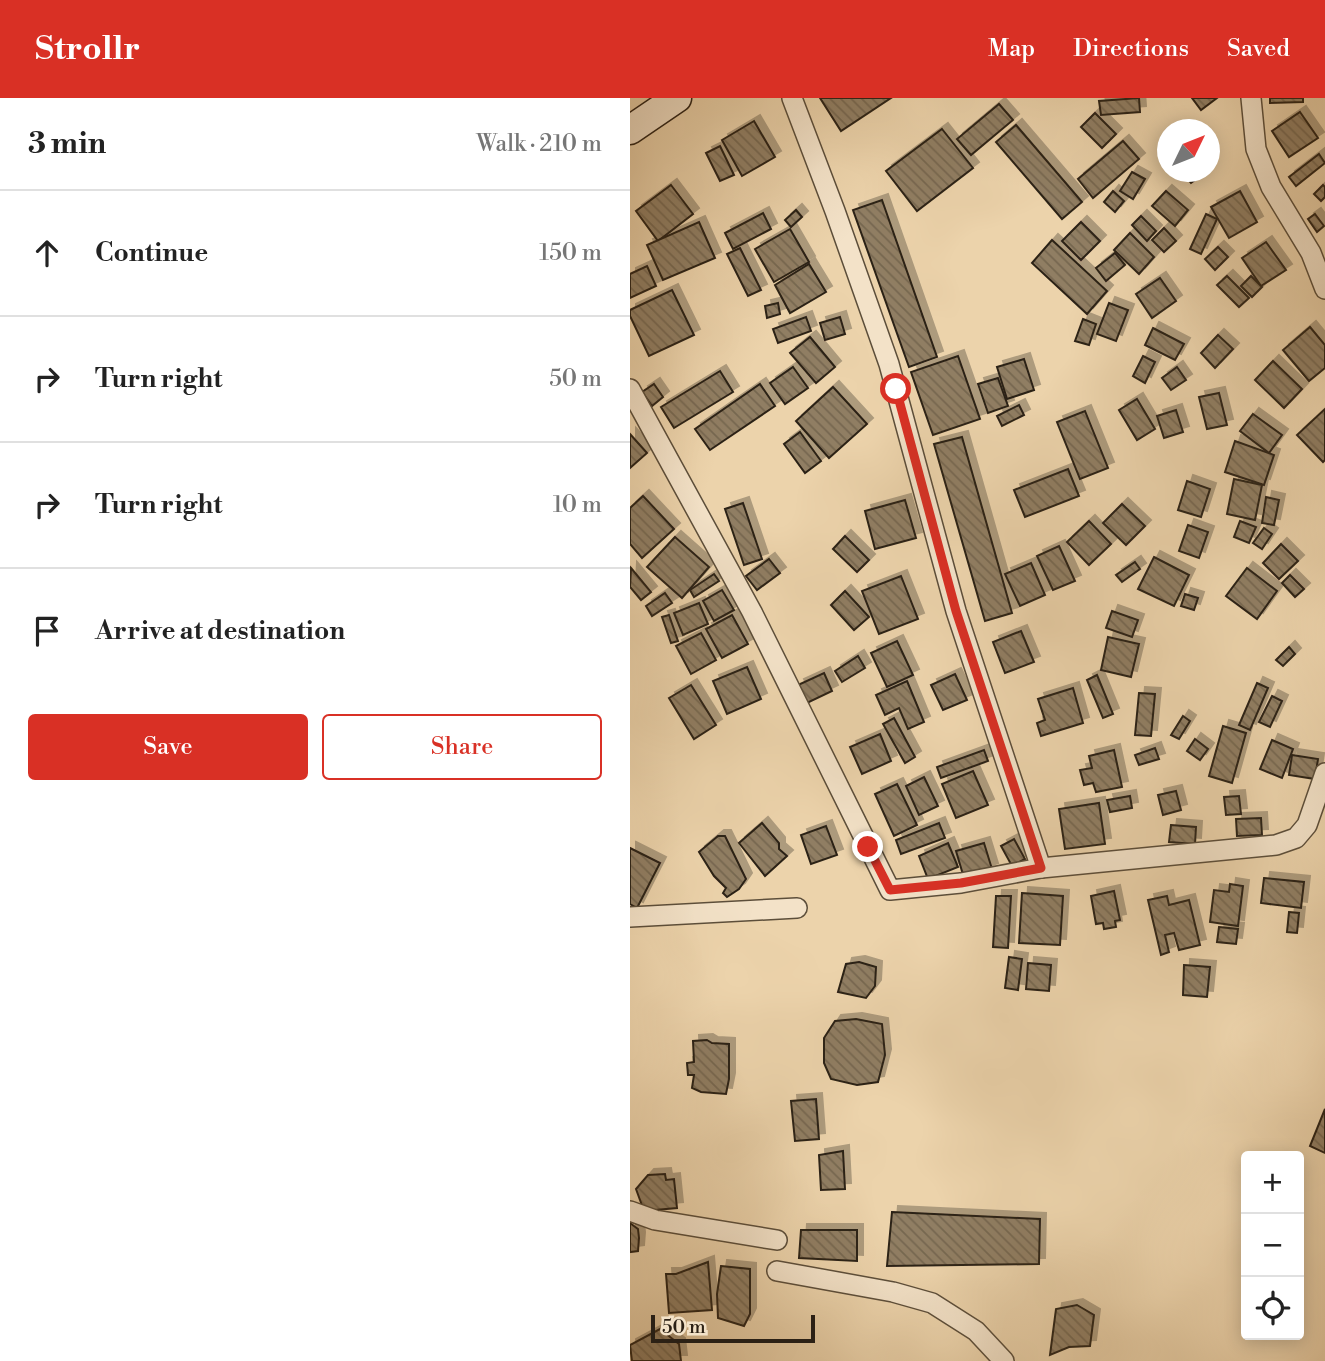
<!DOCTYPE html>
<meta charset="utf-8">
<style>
body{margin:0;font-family:"Libre Bodoni",serif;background:#f6f6f6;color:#222}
.controls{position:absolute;right:21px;bottom:21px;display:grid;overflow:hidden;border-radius:7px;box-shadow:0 4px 18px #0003}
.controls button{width:63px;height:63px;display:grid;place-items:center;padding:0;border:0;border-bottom:2px solid #e0e0e0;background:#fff;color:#222;font:35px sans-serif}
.compass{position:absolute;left:527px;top:21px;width:63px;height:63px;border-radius:50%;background:#fff;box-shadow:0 4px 18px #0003;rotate:47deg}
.scale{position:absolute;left:21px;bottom:18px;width:164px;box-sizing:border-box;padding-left:7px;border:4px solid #2c2115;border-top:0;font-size:19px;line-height:24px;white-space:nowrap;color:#2c2115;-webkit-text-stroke:5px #f3e2c8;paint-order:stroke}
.stop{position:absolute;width:21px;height:21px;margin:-16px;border:5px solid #d93025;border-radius:50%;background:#fff}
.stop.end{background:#d93025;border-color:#fff;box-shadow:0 2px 7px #0008}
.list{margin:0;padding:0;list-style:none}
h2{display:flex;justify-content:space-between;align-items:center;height:91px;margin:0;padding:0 28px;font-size:30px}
h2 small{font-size:23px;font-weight:400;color:#767676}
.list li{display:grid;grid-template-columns:46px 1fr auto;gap:21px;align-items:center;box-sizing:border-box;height:126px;padding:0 28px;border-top:2px solid #e0e0e0}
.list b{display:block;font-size:26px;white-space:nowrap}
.list em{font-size:23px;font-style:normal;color:#767676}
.actions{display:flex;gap:14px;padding:21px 28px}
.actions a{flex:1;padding:16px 0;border:2px solid #d93025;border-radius:7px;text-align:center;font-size:24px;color:#d93025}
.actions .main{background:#d93025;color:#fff}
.icon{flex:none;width:38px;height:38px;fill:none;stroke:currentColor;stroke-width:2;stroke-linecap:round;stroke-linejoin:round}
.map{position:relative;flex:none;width:695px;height:1263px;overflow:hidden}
header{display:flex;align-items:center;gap:42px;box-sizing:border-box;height:98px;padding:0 35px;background:#d93025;color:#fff}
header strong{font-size:33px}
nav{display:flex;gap:38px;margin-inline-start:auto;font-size:24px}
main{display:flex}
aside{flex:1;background:#fff}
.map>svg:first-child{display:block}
.building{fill:url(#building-back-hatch);stroke:#2c2115;stroke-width:2;filter:url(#shadow)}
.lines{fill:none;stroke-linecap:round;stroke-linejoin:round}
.minor-casing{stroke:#5c4e3a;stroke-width:22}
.secondary-casing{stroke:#2c2115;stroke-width:31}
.minor{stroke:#f3e2c8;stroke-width:19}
.secondary{stroke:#f3e2c8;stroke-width:28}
.route{stroke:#d93025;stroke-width:9}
</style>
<header>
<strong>Strollr</strong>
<nav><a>Map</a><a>Directions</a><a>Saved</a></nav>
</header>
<main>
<aside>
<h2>3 min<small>Walk · 210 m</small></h2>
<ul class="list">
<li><svg class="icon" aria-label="ahead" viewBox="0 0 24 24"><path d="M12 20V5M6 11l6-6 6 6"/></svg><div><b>Continue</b></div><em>150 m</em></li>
<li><svg class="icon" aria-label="right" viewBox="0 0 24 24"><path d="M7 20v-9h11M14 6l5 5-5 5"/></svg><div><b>Turn right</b></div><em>50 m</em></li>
<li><svg class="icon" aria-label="right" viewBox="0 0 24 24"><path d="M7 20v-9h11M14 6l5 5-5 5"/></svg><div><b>Turn right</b></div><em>10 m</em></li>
<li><svg class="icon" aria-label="arrive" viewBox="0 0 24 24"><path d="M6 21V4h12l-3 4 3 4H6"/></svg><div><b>Arrive at destination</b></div></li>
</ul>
<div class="actions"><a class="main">Save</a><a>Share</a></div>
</aside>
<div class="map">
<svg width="695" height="1263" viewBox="0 0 695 1263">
<defs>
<pattern id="building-back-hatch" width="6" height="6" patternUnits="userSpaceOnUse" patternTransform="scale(1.75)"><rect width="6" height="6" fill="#907e63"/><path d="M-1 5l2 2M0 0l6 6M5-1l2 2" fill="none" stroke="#766750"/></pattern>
<filter id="shadow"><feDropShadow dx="6" dy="-6" stdDeviation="0" flood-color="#0004"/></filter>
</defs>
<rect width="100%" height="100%" fill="#ecd3ab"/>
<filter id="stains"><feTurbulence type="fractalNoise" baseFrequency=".00286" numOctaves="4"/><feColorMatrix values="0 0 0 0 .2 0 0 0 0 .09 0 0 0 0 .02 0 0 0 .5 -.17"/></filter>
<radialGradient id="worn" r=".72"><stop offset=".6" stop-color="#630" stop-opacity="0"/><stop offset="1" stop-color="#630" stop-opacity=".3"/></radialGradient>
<g class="building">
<path d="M190,0h71l-50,33z"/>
<path d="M509,0l1,14 -39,3 -2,-14z"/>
<path d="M562,0h25l-16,12z"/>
<path d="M640,0h33v4l-33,1z"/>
<path d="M369,6l14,16 -42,35 -14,-16z"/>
<path d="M670,14l18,26 -29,19 -17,-26z"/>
<path d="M465,15l21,21 -14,14 -21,-21z"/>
<path d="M124,23l21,36 -33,19 -20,-36z"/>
<path d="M386,27l66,77 -20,17 -66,-77z"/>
<path d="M312,31l31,39 -56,43 -31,-40z"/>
<path d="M493,43l16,18 -46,39 -15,-19z"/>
<path d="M90,48l14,29 -14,6 -14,-28z"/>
<path d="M689,56l6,9 -29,23 -7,-9z"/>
<path d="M502,74l13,7 -12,20 -13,-8z"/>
<path d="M552,74h24l-15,11z"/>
<path d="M41,87l22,29 -35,27 -22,-30z"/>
<path d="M693,87l2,2v10l-4,4 -7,-7z"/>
<path d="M483,93l11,10 -9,11 -11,-10z"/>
<path d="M536,93l22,19 -13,16 -23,-20z"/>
<path d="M610,93l17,31 -28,16 -18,-31z"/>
<path d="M252,102l55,157 -28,10 -56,-157z"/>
<path d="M166,112l6,7 -11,10 -6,-7z"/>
<path d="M133,115l8,16 -38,20 -8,-16z"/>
<path d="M576,116l11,5 -16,35 -11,-5z"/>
<path d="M685,116l9,12 -7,6 -9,-13z"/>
<path d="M511,118l15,15 -9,10 -15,-16z"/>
<path d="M69,124l16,36 -52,22 -16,-35z"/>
<path d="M451,124l19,19 -19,19 -19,-19z"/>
<path d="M534,130l12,13 -12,11 -12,-12z"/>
<path d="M160,131l19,33 -35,20 -19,-33z"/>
<path d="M500,135l24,24 -15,17 -25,-24z"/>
<path d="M422,142l55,51 -20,23 -55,-51z"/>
<path d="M636,144l20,28 -25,16 -19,-28z"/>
<path d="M588,149l10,10 -13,13 -10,-11z"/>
<path d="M110,150l21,42 -13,6 -21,-42z"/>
<path d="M485,155l10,12 -19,16 -10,-13z"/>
<path d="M179,166l17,28 -36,21 -15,-28z"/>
<path d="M17,168l9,20 -26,12v-24z"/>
<path d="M597,178l22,22 -10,9 -22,-22z"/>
<path d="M621,178l11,11 -10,10 -11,-11z"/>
<path d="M530,180l16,23 -24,17 -16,-24z"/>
<path d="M42,192l22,45 -45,21 -19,-40v-6z"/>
<path d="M148,205l2,11 -13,4 -2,-12z"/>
<path d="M479,205l19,7 -12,31 -19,-7z"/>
<path d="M176,219l5,14 -33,12 -5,-14z"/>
<path d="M210,219l5,17 -20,6 -5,-17z"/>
<path d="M453,221l13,5 -7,21 -14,-4z"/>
<path d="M680,229l15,18v23l-16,13 -26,-31z"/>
<path d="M523,230l31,16 -9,16 -30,-15z"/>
<path d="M588,237l15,14 -18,19 -14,-15z"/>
<path d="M180,239l25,30 -19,16 -26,-30z"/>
<path d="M328,258l22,63 -47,16 -22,-63z"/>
<path d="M513,258l12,6 -10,21 -12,-7z"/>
<path d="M394,261l10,31 -27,9 -10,-32z"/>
<path d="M643,263l29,28 -18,19 -29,-28z"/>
<path d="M163,269l15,21 -23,16 -15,-21z"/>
<path d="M547,269l9,13 -15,10 -9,-12z"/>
<path d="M90,273l13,21 -59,36 -13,-21z"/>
<path d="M368,280l10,28 -20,7 -10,-29z"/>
<path d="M24,286l9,13 -11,9 -10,-14z"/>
<path d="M130,286l15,22 -65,44 -15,-21z"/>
<path d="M203,289l34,37 -38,34 -33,-37z"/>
<path d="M589,295l8,32 -20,4 -8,-32z"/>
<path d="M507,301l18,30 -18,11 -18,-30z"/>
<path d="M389,307l5,10 -22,11 -5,-10z"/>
<path d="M695,311v51l-2,2 -26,-27z"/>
<path d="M546,312l7,22 -19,6 -7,-22z"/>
<path d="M455,313l23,57 -28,11 -23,-57z"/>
<path d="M623,316l29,21 -13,18 -29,-22z"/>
<path d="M170,334l21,29 -16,12 -21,-29z"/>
<path d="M0,336l17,19 -17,15z"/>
<path d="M332,339l50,176 -27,8 -51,-177z"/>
<path d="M605,343l39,14 -10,30 -39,-13z"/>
<path d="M438,371l11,27 -54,21 -11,-27z"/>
<path d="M604,381l28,6 -7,35 -28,-6z"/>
<path d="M557,383l23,8 -9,28 -23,-7z"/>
<path d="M13,398l31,33 -32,29 -12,-14v-36z"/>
<path d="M636,399l13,3 -5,25 -12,-2z"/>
<path d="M275,402l11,38 -41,11 -10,-38z"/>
<path d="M113,405l19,56 -18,6 -19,-56z"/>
<path d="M492,406l23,22 -19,19 -23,-22z"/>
<path d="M459,423l22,23 -22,21 -22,-23z"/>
<path d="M610,423l16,6 -7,16 -15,-6z"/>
<path d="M558,427l20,7 -9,26 -20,-7z"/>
<path d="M634,430l8,6 -10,15 -9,-6z"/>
<path d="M215,438l24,24 -12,12 -24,-23z"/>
<path d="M45,439l34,30 -27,31 -35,-31z"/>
<path d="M651,446l17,17 -19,18 -16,-16z"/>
<path d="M429,448l16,35 -22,9 -16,-34z"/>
<path d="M524,459l35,18 -15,31 -36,-17z"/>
<path d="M139,461l11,14 -23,17 -11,-14z"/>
<path d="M505,464l5,7 -18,13 -6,-7z"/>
<path d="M401,465l14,32 -25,11 -15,-32z"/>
<path d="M1,470l20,24 -10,8 -11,-13z"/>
<path d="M617,470l30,23 -20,28 -31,-23z"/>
<path d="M84,476l5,7 -25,16 -4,-7z"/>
<path d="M660,477l14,14 -9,8 -13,-14z"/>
<path d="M271,478l17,43 -39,15 -17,-43z"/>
<path d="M92,492l12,20 -20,11 -11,-20z"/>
<path d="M215,493l24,26 -15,13 -23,-25z"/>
<path d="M35,495l7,10 -20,13 -6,-10z"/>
<path d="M555,496l13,4 -4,12 -13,-4z"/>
<path d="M69,505l9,21 -25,11 -9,-22z"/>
<path d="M482,513l26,9 -6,17 -26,-9z"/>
<path d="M39,517l9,26 -7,2 -9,-26z"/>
<path d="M102,517l16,29 -26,14 -16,-29z"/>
<path d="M391,533l13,31 -29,11 -12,-31z"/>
<path d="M71,535l15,27 -25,14 -15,-28z"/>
<path d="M478,539l31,7 -8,33 -30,-7z"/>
<path d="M267,543l16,34 -26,12 -16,-34z"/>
<path d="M659,549l6,7 -12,12 -7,-6z"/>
<path d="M228,558l7,12 -23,14 -7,-11z"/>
<path d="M117,569l14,32 -34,15 -14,-33z"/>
<path d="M194,575l8,18 -25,12 -9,-18z"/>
<path d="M325,576l12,26 -24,10 -12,-25z"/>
<path d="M467,577l16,39 -10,4 -16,-38z"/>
<path d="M277,583l17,41 -16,7 -9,-21 -14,7 -9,-20z"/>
<path d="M627,585l11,5 -18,42 -11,-5z"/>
<path d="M61,587l25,40 -22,14 -25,-41z"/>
<path d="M443,590l10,35 -42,13 -4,-13 8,-3 -7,-21z"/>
<path d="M509,595l16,1 -4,42 -16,-1z"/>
<path d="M642,598l10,5 -12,26 -11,-5z"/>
<path d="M553,618l7,5 -11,18 -8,-4z"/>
<path d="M264,620l21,39 -10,6 -22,-39z"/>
<path d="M593,628l23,7 -14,50 -23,-7z"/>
<path d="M250,636l11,27 -29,13 -12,-27z"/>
<path d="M565,641l13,10 -8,11 -13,-9z"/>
<path d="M642,642l21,9 -11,29 -22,-9z"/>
<path d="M525,650l4,11 -20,6 -4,-10z"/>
<path d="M354,652l4,11 -47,17 -4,-11z"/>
<path d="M484,652l8,37 -26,5 -3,-9 -9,2 -4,-15 12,-2 -3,-12z"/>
<path d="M662,657l26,4 -3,20 -26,-4z"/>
<path d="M343,673l15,34 -32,13 -14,-34z"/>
<path d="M294,679l14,29 -19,9 -13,-29z"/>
<path d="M267,686l20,41 -23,11 -19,-42z"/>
<path d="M546,693l5,19 -18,5 -5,-20z"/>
<path d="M500,698l2,12 -22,4 -3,-12z"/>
<path d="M609,698l2,18 -15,1 -2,-18z"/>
<path d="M469,705l6,41 -40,5 -6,-40z"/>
<path d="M631,720l1,17 -25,1 -1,-17z"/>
<path d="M132,725l17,20v6l8,7 -22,20 -26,-33z"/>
<path d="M309,725l6,15 -44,16 -5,-14z"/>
<path d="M541,727l25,2 -1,17 -26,-2z"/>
<path d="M196,728l11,29 -26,9 -10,-29z"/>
<path d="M88,738h7l21,43 -7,10 -12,8 -4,-4 3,-5 -12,-12 -15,-24z"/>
<path d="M384,741l11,20 -13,7 -11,-20z"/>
<path d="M318,745l10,24 -30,12 -9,-23z"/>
<path d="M354,745l8,26 -28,9 -8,-27z"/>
<path d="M0,750l30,15 -23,45 -7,-4z"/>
<path d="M634,780l40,4 -3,26 -40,-5z"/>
<path d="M600,786l13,2 -5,40 -28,-4 4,-32 15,2z"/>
<path d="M484,793l6,29 -5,1 1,6 -12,2 -1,-6 -7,1 -5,-28z"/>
<path d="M392,795l41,3 -3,49 -41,-2z"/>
<path d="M366,798h15l-3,52 -15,-1z"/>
<path d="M537,798l2,9 20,-5 11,45 -21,5 -5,-17 -9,2 4,17 -8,3 -13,-55z"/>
<path d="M659,814l10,1 -2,20 -10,-1z"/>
<path d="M589,829l19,2 -2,15 -19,-2z"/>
<path d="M379,859l13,2 -4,31 -13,-2z"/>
<path d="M229,864l17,5 -1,19 -9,12 -28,-6 8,-28z"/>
<path d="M398,865l23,2 -2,26 -23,-2z"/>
<path d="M554,867l26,2 -3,30 -24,-2z"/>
<path d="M226,921l26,5 3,31 -7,27 -21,3 -26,-6 -7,-16v-25l11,-17z"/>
<path d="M77,942l5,3 17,1v35l-3,15 -25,-2 -9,-4 2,-13h-6l-1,-12 7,-1 -1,-21z"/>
<path d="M186,1001l3,40 -24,2 -4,-40z"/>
<path d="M695,1011v44l-15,-7z"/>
<path d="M213,1053l2,38 -24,1 -2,-35z"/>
<path d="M35,1076l1,6 8,-1 3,29 -33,3 -8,-22 12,-14z"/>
<path d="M262,1114l148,7 -1,45 -152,2z"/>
<path d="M0,1125l8,6 1,9 -1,13 -8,1z"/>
<path d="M171,1132h56v31l-58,-3z"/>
<path d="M78,1164l4,48 -43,3 -3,-39h10z"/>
<path d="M91,1168l29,3v45l-6,12 -26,-8 -1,-24z"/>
<path d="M447,1207l17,10 -4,31 -21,1 -19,8 6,-46z"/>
<path d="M30,1231l19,15 2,17h-49l-2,-16z"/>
</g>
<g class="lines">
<defs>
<g id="minor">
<path d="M162,0l43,113 54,153 67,247 85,257"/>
<path d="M621,0l5,51 15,38 40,66 14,36"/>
<path d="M0,291l122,223 138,278 71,-7 80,-15 235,-23 20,-7 11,-13 18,-52"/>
<path d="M0,819l167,-9"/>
<path d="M0,1113l25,9 122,20"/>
<path d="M147,1173l116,21 39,11 44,28 28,30"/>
</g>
<path id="secondary" d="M0,32l47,-32"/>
</defs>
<use href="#minor" class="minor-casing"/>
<use href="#secondary" class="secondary-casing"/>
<use href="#minor" class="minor"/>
<use href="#secondary" class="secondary"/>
</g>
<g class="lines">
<path class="route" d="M238,749l22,43 71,-7 80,-15 -85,-257 -60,-222"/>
</g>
<rect width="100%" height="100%" filter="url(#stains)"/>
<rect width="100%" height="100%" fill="url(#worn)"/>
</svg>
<div class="controls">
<button>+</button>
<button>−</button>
<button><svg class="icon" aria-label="locate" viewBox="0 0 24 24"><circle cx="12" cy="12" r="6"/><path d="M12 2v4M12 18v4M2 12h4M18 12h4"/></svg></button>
</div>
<svg class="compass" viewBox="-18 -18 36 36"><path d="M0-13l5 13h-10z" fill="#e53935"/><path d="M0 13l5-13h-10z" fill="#767676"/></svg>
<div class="scale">50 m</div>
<div class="stop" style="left:266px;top:291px"></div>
<div class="stop end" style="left:238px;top:749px"></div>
</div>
</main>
